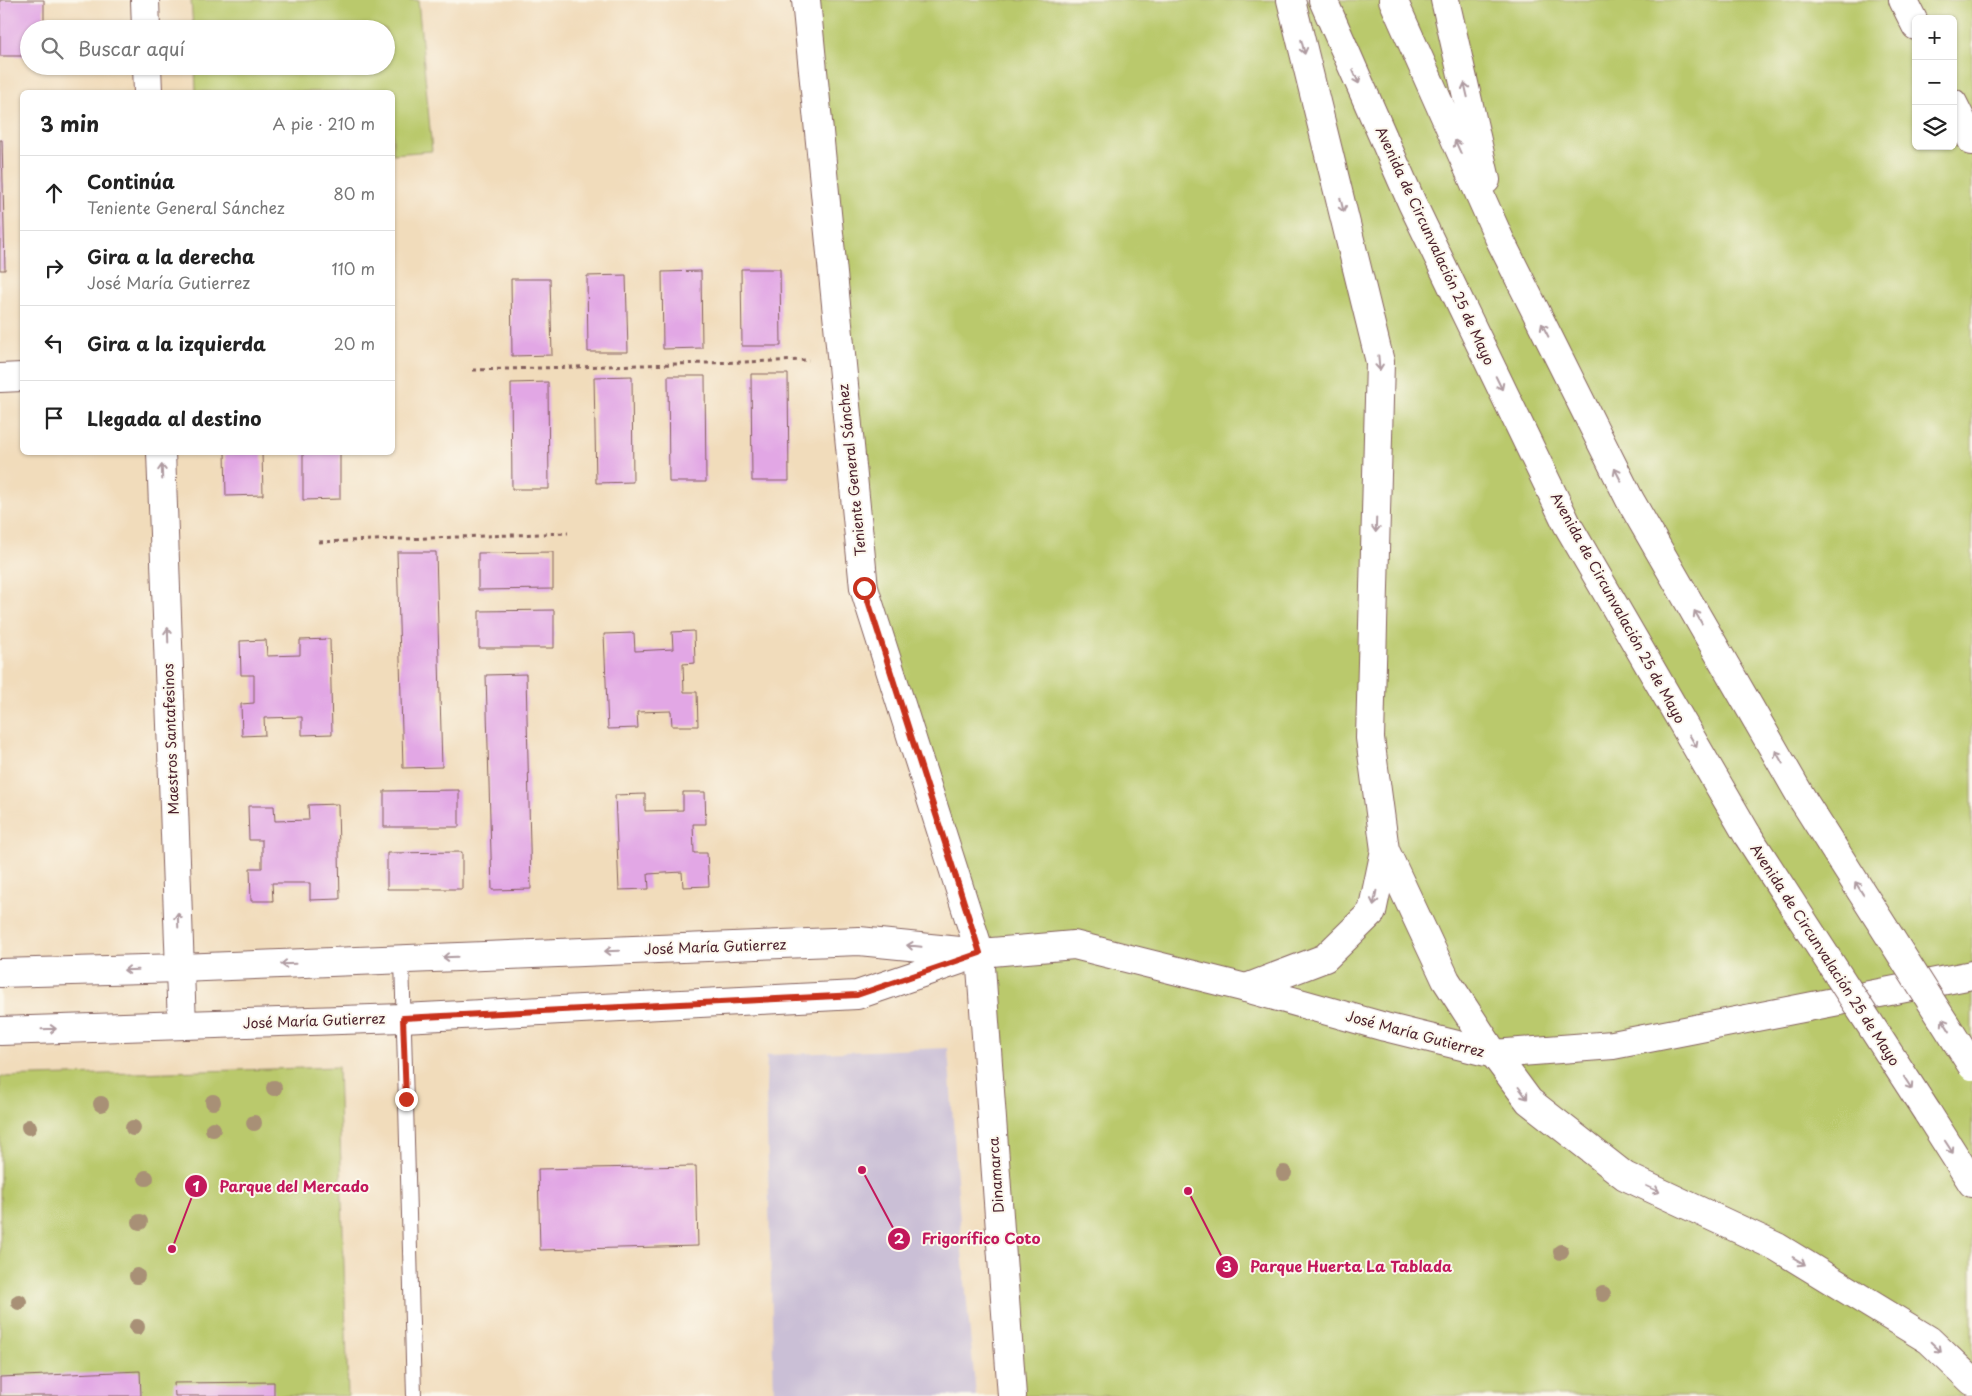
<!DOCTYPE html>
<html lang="es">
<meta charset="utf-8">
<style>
body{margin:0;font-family:"Playpen Sans",sans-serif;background:#f2f2f2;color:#222}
.controls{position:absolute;right:15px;top:15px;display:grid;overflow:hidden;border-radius:8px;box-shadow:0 1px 4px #0004}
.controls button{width:45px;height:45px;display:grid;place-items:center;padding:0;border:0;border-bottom:1px solid #e0e0e0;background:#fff;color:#222;font:25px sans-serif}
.stop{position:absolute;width:15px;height:15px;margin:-11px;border:4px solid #c8321e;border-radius:50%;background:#fff}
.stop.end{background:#c8321e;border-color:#fff;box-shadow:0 1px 5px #0008}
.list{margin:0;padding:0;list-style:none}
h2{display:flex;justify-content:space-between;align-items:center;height:65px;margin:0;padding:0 20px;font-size:21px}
h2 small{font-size:16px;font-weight:400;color:#767676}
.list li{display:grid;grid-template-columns:32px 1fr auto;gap:15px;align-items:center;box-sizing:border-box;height:75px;padding:0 20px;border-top:1px solid #e0e0e0}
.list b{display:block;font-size:19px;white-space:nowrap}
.list p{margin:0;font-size:16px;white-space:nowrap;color:#767676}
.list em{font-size:16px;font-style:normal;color:#767676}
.icon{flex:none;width:28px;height:28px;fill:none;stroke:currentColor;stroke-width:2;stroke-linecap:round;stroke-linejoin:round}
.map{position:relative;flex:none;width:1972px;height:1396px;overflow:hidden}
.search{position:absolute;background:#fff;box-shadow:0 1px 4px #0004;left:20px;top:20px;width:375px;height:55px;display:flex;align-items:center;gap:12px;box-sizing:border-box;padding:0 18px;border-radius:28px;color:#767676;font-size:19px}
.panel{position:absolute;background:#fff;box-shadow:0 1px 4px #0004;left:20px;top:90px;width:375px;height:365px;border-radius:8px}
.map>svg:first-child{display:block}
.industrial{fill:#cabfd6}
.green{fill:#bac96c;stroke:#82744c;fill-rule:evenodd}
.building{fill:#e2a7e5}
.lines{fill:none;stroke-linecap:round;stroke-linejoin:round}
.service-casing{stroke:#84615d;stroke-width:16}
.minor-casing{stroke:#84615d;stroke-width:30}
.tertiary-casing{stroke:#84615d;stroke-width:30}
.motorway-casing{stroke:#84615d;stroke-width:30}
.path{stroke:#84615d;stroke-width:3;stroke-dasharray:4 4;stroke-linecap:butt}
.service{stroke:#fff;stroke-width:14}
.minor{stroke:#fff;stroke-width:28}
.tertiary{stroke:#fff;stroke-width:28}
.motorway{stroke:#fff;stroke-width:28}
.motorway-bridge-casing{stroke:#84615d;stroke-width:30;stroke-linecap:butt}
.motorway-bridge{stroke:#fff;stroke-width:28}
.tree{fill:#a89076}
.oneway{stroke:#ae9aa0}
.route{stroke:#c8321e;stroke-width:6}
.labels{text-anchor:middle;stroke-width:4;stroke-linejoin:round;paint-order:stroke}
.street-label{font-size:14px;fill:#4a1f2b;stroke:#fbf7ec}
.leader{fill:none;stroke:#c2185b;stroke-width:2}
.callout-dot{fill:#c2185b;stroke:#fbf7ec;stroke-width:2}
.mark-label{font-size:15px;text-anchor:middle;font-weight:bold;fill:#fff}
.callout-label{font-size:15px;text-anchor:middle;font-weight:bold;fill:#c2185b;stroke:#fbf7ec;stroke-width:4;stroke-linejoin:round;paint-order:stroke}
</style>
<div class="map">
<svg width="1972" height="1396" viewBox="0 0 1972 1396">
<rect width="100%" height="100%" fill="#fbf7ec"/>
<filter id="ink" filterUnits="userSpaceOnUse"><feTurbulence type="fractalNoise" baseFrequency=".02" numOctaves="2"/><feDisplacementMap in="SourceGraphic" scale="10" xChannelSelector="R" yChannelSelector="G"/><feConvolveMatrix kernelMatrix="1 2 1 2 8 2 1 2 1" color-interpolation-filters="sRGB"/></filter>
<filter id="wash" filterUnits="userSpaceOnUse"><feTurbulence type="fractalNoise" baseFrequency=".0096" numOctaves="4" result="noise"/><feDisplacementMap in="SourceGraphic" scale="20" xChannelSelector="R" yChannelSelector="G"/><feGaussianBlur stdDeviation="1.12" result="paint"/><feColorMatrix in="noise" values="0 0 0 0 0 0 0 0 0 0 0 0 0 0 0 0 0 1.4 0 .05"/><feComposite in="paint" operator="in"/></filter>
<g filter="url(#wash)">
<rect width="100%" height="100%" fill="#f1dcbb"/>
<path class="industrial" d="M948,1048l14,203 14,145h-202l-8,-306 1,-35z"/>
<g class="green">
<path d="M191,0h227l14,151 -39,3 -1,-62h-196l-1,-26h191v-37h-193z"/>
<path d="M806,0h1166v1396h-960l-32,-443 -116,-365zM1916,19h37v127h-37z"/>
<path d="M338,1067l10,329h-348v-319z"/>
</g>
<g id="blocks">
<g class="building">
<path d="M0,0h44v29h-15v27h-29z"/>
<path d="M0,140h2l3,130h-5z"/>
<path d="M741,269h39l1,77h-39z"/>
<path d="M701,271l1,77 -39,1 -1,-77z"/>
<path d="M626,275l2,77h-40l-1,-76z"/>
<path d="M511,279h39l2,76 -40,1z"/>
<path d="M751,374h37l1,107h-37z"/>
<path d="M632,376l1,106 -37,1 -2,-106z"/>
<path d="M668,376h37l1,106h-37z"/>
<path d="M548,382l1,107h-37l-1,-106z"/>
<path d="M225,452h37l1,43 -37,1z"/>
<path d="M303,452h37v47l-37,1z"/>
<path d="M397,552h39l6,215 -39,1z"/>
<path d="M553,552v37l-75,1v-37z"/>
<path d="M554,610v38h-75v-37z"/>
<path d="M694,631l1,32 -12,1 1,28h13l1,34h-26l-1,-15 -34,1 1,16 -30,1 -4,-95 30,-1 1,18 38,-2 -1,-17z"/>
<path d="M330,639l2,95 -30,1v-18l-38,1 1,17 -23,1 -1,-32 13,-1v-28h-13l-1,-34 26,-1 1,16 33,-1v-15z"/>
<path d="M526,674l5,215 -39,1 -6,-215z"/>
<path d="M459,790v37h-75v-36z"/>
<path d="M683,792h22l1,32h-13l1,29h13l2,33 -26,1 -1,-15 -34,2 1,15 -30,1 -4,-95 30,-1v17l38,-1z"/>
<path d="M338,804l2,95 -30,1v-17h-38l1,18h-22l-1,-33h12v-28h-13l-1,-34h26l1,15 34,-1 -1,-15z"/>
<path d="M462,852v37h-75v-36z"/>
<path d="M696,1166l2,80 -158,4 -2,-81z"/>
<path d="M140,1371l1,25h-141v-19z"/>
<path d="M274,1382v14h-99l-1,-13z"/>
</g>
</g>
</g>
<g filter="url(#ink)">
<use href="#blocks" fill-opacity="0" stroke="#84615d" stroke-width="1"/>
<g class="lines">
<defs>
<path id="service" d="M402,959l12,437"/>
<g id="minor">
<path d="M145,0l1,29"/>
<path d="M806,0l58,588 116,365 32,443"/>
<path d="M1903,0l13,26"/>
<path d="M147,66l1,26"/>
<path d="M1953,103l19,38"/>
<path d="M0,378l22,-1"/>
<path d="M161,452l21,573"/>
</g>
<g id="tertiary">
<path d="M0,973l180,-5 679,-27 121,12 94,-8 172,43 139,39 109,27 119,-9 359,-70"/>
<path d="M0,1031l403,-13 454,-23 115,-39"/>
</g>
<g id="motorway">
<path d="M1291,0l89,362 -10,376 15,112 61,130 48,74 35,47 96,75 152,71 152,93 43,41"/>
<path d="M1323,0l89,203 155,321 181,312"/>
<path d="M1393,0l107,240 130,260 173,300"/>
<path d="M1445,0l41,180"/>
<path d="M1246,988l79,-30 47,-46 13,-62"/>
<path d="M1927,1112l45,71"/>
</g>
</defs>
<use href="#service" class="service-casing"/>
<use href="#minor" class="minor-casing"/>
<use href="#tertiary" class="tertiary-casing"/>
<use href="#motorway" class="motorway-casing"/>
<g class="path">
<path d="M473,370l336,-10"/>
<path d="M319,542l249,-9"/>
</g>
<use href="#service" class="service"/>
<use href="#minor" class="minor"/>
<use href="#tertiary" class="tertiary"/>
<use href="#motorway" class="motorway"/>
<defs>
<g id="motorway-bridge">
<path d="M1803,800l169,266"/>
<path d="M1748,836l179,276"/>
</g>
</defs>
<use href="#motorway-bridge" class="motorway-bridge-casing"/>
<use href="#motorway-bridge" class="motorway-bridge"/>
</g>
<g class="tree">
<circle cx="274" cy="1088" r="8"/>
<circle cx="213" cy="1102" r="8"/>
<circle cx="101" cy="1104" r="8"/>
<circle cx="254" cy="1123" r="8"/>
<circle cx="29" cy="1127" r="8"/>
<circle cx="133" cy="1128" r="8"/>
<circle cx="213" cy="1129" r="8"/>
<circle cx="1284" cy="1173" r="8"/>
<circle cx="146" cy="1178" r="8"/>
<circle cx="140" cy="1222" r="8"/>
<circle cx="1561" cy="1252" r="8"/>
<circle cx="137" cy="1276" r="8"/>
<circle cx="1603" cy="1294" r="8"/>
<circle cx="19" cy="1302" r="8"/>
<circle cx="137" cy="1327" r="8"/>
</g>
<defs><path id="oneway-shaft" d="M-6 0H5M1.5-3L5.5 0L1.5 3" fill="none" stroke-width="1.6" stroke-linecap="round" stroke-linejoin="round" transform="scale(1.25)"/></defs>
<g class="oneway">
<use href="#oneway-shaft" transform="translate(1303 47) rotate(76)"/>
<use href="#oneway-shaft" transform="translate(1356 77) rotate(66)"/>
<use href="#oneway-shaft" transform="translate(1466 90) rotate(-103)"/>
<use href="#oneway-shaft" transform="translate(1458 147) rotate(-114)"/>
<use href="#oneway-shaft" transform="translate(1342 205) rotate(76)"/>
<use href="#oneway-shaft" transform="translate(1545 330) rotate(-117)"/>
<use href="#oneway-shaft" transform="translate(1379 363) rotate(85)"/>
<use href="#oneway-shaft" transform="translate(1499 383) rotate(64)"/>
<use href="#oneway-shaft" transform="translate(162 472) rotate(-92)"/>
<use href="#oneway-shaft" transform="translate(1618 475) rotate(-117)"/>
<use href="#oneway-shaft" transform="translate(1376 525) rotate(92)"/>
<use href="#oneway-shaft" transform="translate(1698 617) rotate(-120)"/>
<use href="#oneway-shaft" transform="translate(168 635) rotate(-92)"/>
<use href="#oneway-shaft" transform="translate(1693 741) rotate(60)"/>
<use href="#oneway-shaft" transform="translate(1779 757) rotate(-120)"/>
<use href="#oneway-shaft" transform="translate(1859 888) rotate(-122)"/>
<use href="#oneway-shaft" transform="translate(1375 898) rotate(101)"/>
<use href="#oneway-shaft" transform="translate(178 920) rotate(-92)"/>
<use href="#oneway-shaft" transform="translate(914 946) rotate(-174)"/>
<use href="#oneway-shaft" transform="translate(612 951) rotate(178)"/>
<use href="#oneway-shaft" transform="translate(450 957) rotate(178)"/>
<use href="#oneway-shaft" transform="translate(288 964) rotate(178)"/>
<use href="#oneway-shaft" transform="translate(131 970) rotate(178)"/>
<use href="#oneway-shaft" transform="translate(1946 1025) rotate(-122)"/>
<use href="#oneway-shaft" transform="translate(49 1029) rotate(-2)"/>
<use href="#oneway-shaft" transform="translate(1908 1083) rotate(57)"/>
<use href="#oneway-shaft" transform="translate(1523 1093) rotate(53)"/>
<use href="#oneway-shaft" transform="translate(1949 1147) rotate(57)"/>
<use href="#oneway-shaft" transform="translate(1653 1189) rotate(25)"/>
<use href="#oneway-shaft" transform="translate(1799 1261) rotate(31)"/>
<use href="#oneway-shaft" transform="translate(1936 1347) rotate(44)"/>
</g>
</g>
<g class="lines" filter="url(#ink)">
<path class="route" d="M406,1099l-3,-81 454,-23 123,-42 -116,-365"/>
</g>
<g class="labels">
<g class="street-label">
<text transform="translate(1435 246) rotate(65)" y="5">Avenida de Circunvalación 25 de Mayo</text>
<text transform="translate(852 470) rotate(-96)" y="5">Teniente General Sánchez</text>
<text transform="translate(1618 608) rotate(61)" y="5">Avenida de Circunvalación 25 de Mayo</text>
<text transform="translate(171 739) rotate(-92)" y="5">Maestros Santafesinos</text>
<text transform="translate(715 947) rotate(-2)" y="5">José María Gutierrez</text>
<text transform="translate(1825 955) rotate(57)" y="5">Avenida de Circunvalación 25 de Mayo</text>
<text transform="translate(314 1021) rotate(-2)" y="5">José María Gutierrez</text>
<text transform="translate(1415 1034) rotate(15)" y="5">José María Gutierrez</text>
<text transform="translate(996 1175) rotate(-94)" y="5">Dinamarca</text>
</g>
</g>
<path class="leader" d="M172 1249L196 1186M862 1170L899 1239M1188 1191L1227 1267"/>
<g class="callout-dot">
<circle cx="172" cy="1249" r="5"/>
<circle cx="862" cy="1170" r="5"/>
<circle cx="1188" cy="1191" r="5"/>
<circle cx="196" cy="1186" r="12"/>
<circle cx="899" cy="1239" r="12"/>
<circle cx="1227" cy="1267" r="12"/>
</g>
<g class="mark-label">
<text x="196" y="1192">1</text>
<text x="899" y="1244">2</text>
<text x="1227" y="1272">3</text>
</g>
<g class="callout-label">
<text x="294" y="1192">Parque del Mercado</text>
<text x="981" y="1244">Frigorífico Coto</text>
<text x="1351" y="1272">Parque Huerta La Tablada</text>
</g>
</svg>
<div class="controls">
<button>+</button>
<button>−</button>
<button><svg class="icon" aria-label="layers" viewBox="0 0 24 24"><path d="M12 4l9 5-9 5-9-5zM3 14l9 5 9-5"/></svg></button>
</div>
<div class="stop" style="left:864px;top:588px"></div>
<div class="stop end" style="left:406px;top:1099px"></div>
<div class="search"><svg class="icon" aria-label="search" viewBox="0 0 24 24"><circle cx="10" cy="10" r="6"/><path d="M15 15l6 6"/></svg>Buscar aquí</div>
<section class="panel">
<h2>3 min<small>A pie · 210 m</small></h2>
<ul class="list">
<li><svg class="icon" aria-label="ahead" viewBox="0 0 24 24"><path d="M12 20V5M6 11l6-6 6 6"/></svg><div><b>Continúa</b><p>Teniente General Sánchez</p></div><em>80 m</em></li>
<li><svg class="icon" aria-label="right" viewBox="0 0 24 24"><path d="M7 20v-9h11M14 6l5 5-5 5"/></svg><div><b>Gira a la derecha</b><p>José María Gutierrez</p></div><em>110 m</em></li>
<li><svg class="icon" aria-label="left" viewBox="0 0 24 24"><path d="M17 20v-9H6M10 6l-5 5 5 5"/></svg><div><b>Gira a la izquierda</b></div><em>20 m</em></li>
<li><svg class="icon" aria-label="arrive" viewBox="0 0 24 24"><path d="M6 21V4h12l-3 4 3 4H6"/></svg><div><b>Llegada al destino</b></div></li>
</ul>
</section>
</div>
